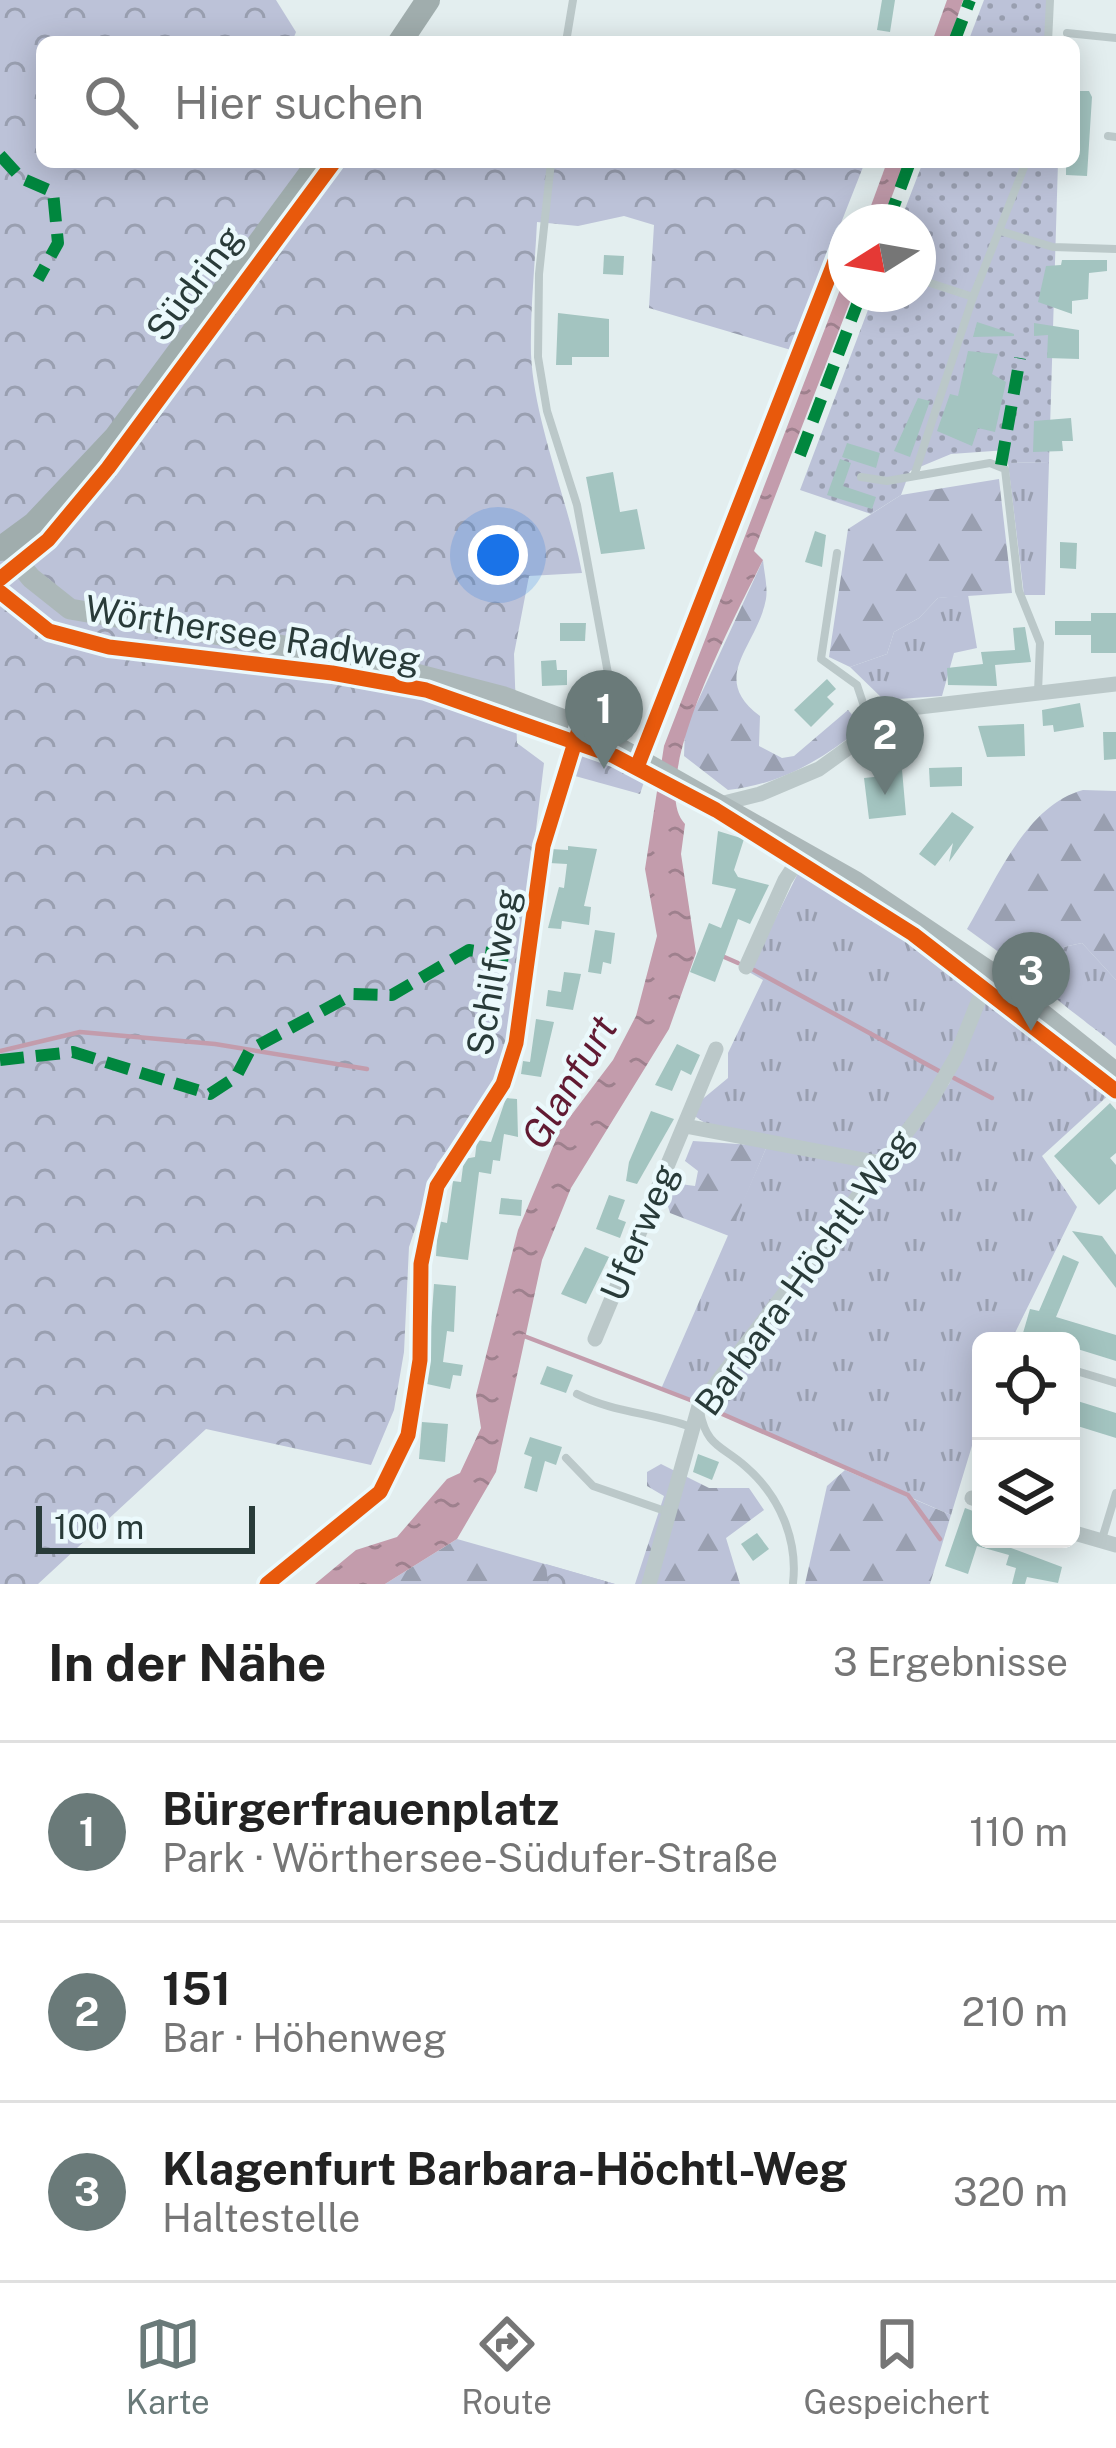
<!DOCTYPE html>
<html lang="de">
<meta charset="utf-8">
<style>
body{margin:0;font-family:"Public Sans",sans-serif;background:#f6f6f6;color:#222}
.controls{position:absolute;right:36px;bottom:36px;display:grid;overflow:hidden;border-radius:18px;box-shadow:0 6px 30px #0003}
.controls button{width:108px;height:108px;display:grid;place-items:center;padding:0;border:0;border-bottom:3px solid #e0e0e0;background:#fff;color:#222;font:60px sans-serif}
.compass{position:absolute;left:828px;top:204px;width:108px;height:108px;border-radius:50%;background:#fff;box-shadow:0 6px 30px #0003;rotate:259deg}
.scale{position:absolute;left:36px;bottom:30px;width:219px;box-sizing:border-box;padding-left:12px;border:6px solid #293b39;border-top:0;font-size:33px;line-height:42px;white-space:nowrap;color:#293b39;-webkit-text-stroke:9px #ebf9fc;paint-order:stroke}
.you{position:absolute;left:498px;top:555px;width:42px;height:42px;margin:-30px;border:9px solid #fff;border-radius:50%;background:#1a73e8;box-shadow:0 0 0 18px #1a73e833}
.badge{display:grid;place-items:center;width:78px;height:78px;border-radius:50%;background:#6a7a79;color:#fff;font-size:39px;font-weight:700}
.pin{position:absolute;translate:-50% -99px;filter:drop-shadow(0 3px 6px #0008)}
.pin::after{content:'';position:absolute;top:63px;width:42px;height:36px;background:inherit;clip-path:polygon(0 0,100% 0,50% 100%)}
.list{margin:0;padding:0;list-style:none}
h2{display:flex;justify-content:space-between;align-items:center;height:156px;margin:0;padding:0 48px;font-size:51px}
h2 small{font-size:39px;font-weight:400;color:#767676}
.list li{display:grid;grid-template-columns:78px 1fr auto;gap:36px;align-items:center;box-sizing:border-box;height:180px;padding:0 48px;border-top:3px solid #e0e0e0}
.list b{display:block;font-size:45px;white-space:nowrap}
.list p{margin:0;font-size:39px;white-space:nowrap;color:#767676}
.list em{font-size:39px;font-style:normal;color:#767676}
.icon{flex:none;width:66px;height:66px;fill:none;stroke:currentColor;stroke-width:2;stroke-linecap:round;stroke-linejoin:round}
.map{position:relative;flex:none;width:1116px;height:1584px;overflow:hidden}
.search{position:absolute;background:#fff;box-shadow:0 6px 30px #0003;left:36px;right:36px;top:36px;height:132px;display:flex;align-items:center;gap:30px;box-sizing:border-box;padding:0 42px;border-radius:18px;color:#767676;font-size:45px}
.sheet{height:696px;background:#fff}
nav{display:flex;justify-content:space-around;align-items:center;box-sizing:border-box;height:168px;border-top:3px solid #e0e0e0;background:#fff;font-size:33px;color:#767676}
nav a{display:grid;justify-items:center;gap:6px}
nav .on{color:#6a7a79}
.map>svg:first-child{display:block}
.grass{fill:url(#grass-tufts)}
.forest{fill:url(#forest-firs)}
.park{fill:url(#park-crowns)}
.garden{fill:url(#garden-dots)}
.water{fill:url(#water-ripples)}
.lines{fill:none;stroke-linecap:round;stroke-linejoin:round}
.stream{stroke:#c39cac;stroke-width:4.5}
.building{fill:#a3c4c0}
.service{stroke:#bbc8c9;stroke-width:8}
.minor{stroke:#bbc8c9;stroke-width:15}
.secondary{stroke:#acb8b9;stroke-width:21}
.primary{stroke:#a0adad;stroke-width:24}
.quiet{stroke:#00873e;stroke-width:12;stroke-dasharray:24 12;stroke-linecap:butt}
.cycleway-casing{stroke:#ebf9fc;stroke-width:22}
.cycleway{stroke:#e8590c;stroke-width:15}
.labels{text-anchor:middle;stroke-width:9;stroke-linejoin:round;paint-order:stroke}
.street-label{font-size:36px;fill:#293b39;stroke:#ebf9fc}
.water-label{font-size:39px;font-style:italic;fill:#611a32;stroke:#ebf9fc}
</style>
<div class="map">
<svg width="1116" height="1584" viewBox="0 0 1116 1584">
<defs>
<pattern id="grass-tufts" width="24" height="20" patternUnits="userSpaceOnUse" patternTransform="scale(3)"><rect width="24" height="20" fill="#bcc2d8"/><path d="M3 7l-1-3M5 7V3M7 7l1-3M15 17l-1-3M17 17v-4M19 17l1-3" fill="none" stroke="#999fb0"/></pattern>
<pattern id="forest-firs" width="22" height="20" patternUnits="userSpaceOnUse" patternTransform="scale(3)"><rect width="22" height="20" fill="#bcc2d8"/><path d="M5 1l3.5 6h-7zM16 11l3.5 6h-7z" fill="#999fb0"/></pattern>
<pattern id="park-crowns" width="20" height="18" patternUnits="userSpaceOnUse" patternTransform="scale(3)"><rect width="20" height="18" fill="#bcc2d8"/><path d="M2 6a3 3 0 1 1 6 0M12 15a3 3 0 1 1 6 0" fill="none" stroke="#999fb0"/></pattern>
<pattern id="garden-dots" width="8" height="8" patternUnits="userSpaceOnUse" patternTransform="scale(3)"><rect width="8" height="8" fill="#bcc2d8"/><path d="M2 2h.1M6 6h.1" fill="none" stroke="#999fb0" stroke-width="1.8" stroke-linecap="round"/></pattern>
<pattern id="water-ripples" width="26" height="14" patternUnits="userSpaceOnUse" patternTransform="scale(3)"><rect width="26" height="14" fill="#c39cac"/><path d="M2 4q2-2 4 0t4 0M15 11q2-2 4 0t4 0" fill="none" stroke="#9e808d"/></pattern>
</defs>
<rect width="100%" height="100%" fill="#e3eeef"/>
<g class="grass">
<path d="M1049,462l-4,133h-21l-16,-132z"/>
<path d="M968,595l9,53 -23,5 -12,43 -58,4 -34,-33 37,-13 7,-22 25,-14 19,-20z"/>
<path d="M799,871l108,63 71,53 -36,88 -58,77 -14,4 -162,-31 -15,-10 6,-13 29,-24v-25l35,-73 -14,-8z"/>
<path d="M1082,943l34,37v66c-13,-12 -75,-56 -76,-64 -1,-9 3,-22 5,-31z"/>
<path d="M988,995l124,97 -70,64 35,51 -66,134h-30v75l-30,99 -290,-126 106,-243 116,22 66,-84z"/>
</g>
<g class="forest">
<path d="M999,479l13,114 -74,5 -19,20 -25,14 -7,22 -37,13 -21,-10 19,-128 53,-34z"/>
<path d="M763,560c1,12 5,27 3,39 -9,48 -58,78 -6,117l-1,30 23,12 12,-2 54,-46 15,17c-42,33 -81,57 -135,63l-44,-34 1,-27z"/>
<path d="M1083,790l33,1v189l-34,-37 -37,8 -5,31 -73,-53c28,-47 59,-124 116,-139z"/>
<path d="M693,1141l74,5 -38,90 -59,-23 -3,-10 13,-19 15,2 3,-15 -13,-10z"/>
<path d="M661,1464l48,24h40l15,22 -38,28 14,46h-105l29,-88 -17,-10v-14z"/>
<path d="M845,1470l106,45 -21,69h-125l22,-98z"/>
<path d="M457,1539l158,45h-230z"/>
</g>
<g class="park">
<path d="M0,0h276l20,32 -4,10h-250v120h823l-74,188 -142,-42 5,-83 -30,-9 -46,10 -41,-4c-2,43 -7,88 -6,132 3,68 38,149 51,219l-53,3 -15,78 3,89 27,20 -32,267 -14,52 -61,82 -28,83 -5,105 -10,58 -23,55 -165,-36 -168,155h-38z"/>
<path d="M584,750l62,26 -6,18 -65,-18z"/>
<path d="M546,1564l69,20h-67z"/>
</g>
<g class="garden">
<path d="M984,0h63l-2,42h-77z"/>
<path d="M923,162h135l-9,300 -41,1 -1,-13 -56,4 -41,17 -9,24 -30,19 -71,-24 74,-196 25,8 4,-8h15l5,-56 -5,-16h-18z"/>
</g>
<g class="water">
<path d="M947,0h16l-14,42h-17z"/>
<path d="M887,162h18l-23,60h-17z"/>
<path d="M846,274v20h7l-99,257 9,9c-23,47 -118,223 -78,264l-4,30 15,99 -27,76 -98,159 -29,72 -46,212 -39,67 -72,45h-70l41,-34 41,-13 50,-58 13,-6 21,-45 -5,-33 42,-165 42,-100 53,-70 23,-44 21,-80 -12,-67 19,-123z"/>
</g>
<g class="lines">
<g class="stream">
<path d="M722,956l16,7"/>
<path d="M754,970l185,101"/>
<path d="M0,1051l80,-19 135,12 152,25"/>
<path d="M954,1078l38,20"/>
<path d="M524,1336l174,67"/>
<path d="M704,1406l204,89 32,44"/>
</g>
</g>
<g class="building">
<path d="M882,0h13l-5,32 -13,-2z"/>
<path d="M1078,91h11l3,6 -5,79 -21,-1v-13h8z"/>
<path d="M604,255l20,1 -1,19 -20,-1z"/>
<path d="M1062,260h45v11l-18,2 -1,26 -16,2v13l-34,-12 8,-36 15,-1z"/>
<path d="M558,313l51,6v38h-37v8h-16z"/>
<path d="M977,322l37,12v2l-41,1z"/>
<path d="M1034,323l45,7v29l-32,-1 1,-23 -14,1z"/>
<path d="M968,351l30,3 -6,20 14,8 -11,50 -17,-4 -6,18 -35,-15 13,-37 8,2z"/>
<path d="M918,398l12,3 -20,56 -16,-6z"/>
<path d="M1071,418l2,23h-11l1,10 -30,1 1,-31z"/>
<path d="M847,443l33,10 -4,15 -34,-11z"/>
<path d="M840,459l11,4 -8,23 33,11 -4,12 -45,-14z"/>
<path d="M613,472l7,40 17,-3 8,40 -44,5 -15,-77z"/>
<path d="M815,531l11,4 -4,32 -17,-5z"/>
<path d="M1060,542l17,1 -1,26 -16,-1z"/>
<path d="M1091,613h25v40h-25v-18h-36v-14h36z"/>
<path d="M560,623h26l-1,18h-25z"/>
<path d="M1025,627l6,35 -36,3 2,21 -49,-1 -1,-17 36,-4 -2,-12 34,-2 -2,-22z"/>
<path d="M556,660l1,10h10v15l-25,1 -1,-25z"/>
<path d="M827,679l9,10 -9,8 7,7 -23,23 -17,-17z"/>
<path d="M1080,703l4,24 -30,5 -1,-7 -10,1 -1,-16z"/>
<path d="M1024,724l1,32 -38,1 -9,-31z"/>
<path d="M1103,732h13v27l-12,1z"/>
<path d="M887,746l13,1 6,68 -37,4 -5,-41 20,-2z"/>
<path d="M962,767v19l-32,1 -1,-19z"/>
<path d="M952,812l22,15 -25,35 4,-19 -18,23 -16,-12z"/>
<path d="M718,831l26,8 -10,31 4,7 31,8 -19,39 -12,-5 -23,63 -25,-10 19,-49 12,5 15,-39 -24,-5z"/>
<path d="M568,846l29,3 -13,57 7,1 -2,18 -27,-4 -1,8 -13,-1 11,-41 5,1 3,-24 -18,-1 2,-14 17,1z"/>
<path d="M595,930l20,3 -4,31 -8,-2 -2,12 -13,-2z"/>
<path d="M564,972l17,2 -8,36 -27,-4 2,-16 13,2z"/>
<path d="M536,1019l18,3 -13,55 -20,-3 2,-13 7,1z"/>
<path d="M677,1044l23,11 -9,20 -10,-5 -9,21 -17,-6z"/>
<path d="M506,1098l11,1 1,38 -14,-3 -4,27 -7,-1 -2,14 -12,-2 -11,88 -32,-4 2,-35 9,2 6,-42 8,1 3,-23 11,-2 2,-17 14,2z"/>
<path d="M1110,1103l6,7v43l-6,5 6,7v24l-17,16 -45,-49z"/>
<path d="M651,1111l23,8 -37,65 -11,-3 3,-19z"/>
<path d="M609,1195l16,5 -7,19 8,3 -6,16 -24,-9z"/>
<path d="M501,1198l21,2 -1,16 -22,-2z"/>
<path d="M1072,1231l30,5 14,19v33z"/>
<path d="M585,1247l24,10 -23,47 -25,-10z"/>
<path d="M1063,1255l16,7 -23,55 60,18v26l-45,-14v-6l-48,-8 7,-24 9,2z"/>
<path d="M434,1284l22,2 -2,46 -7,-1 -4,31 20,3 -2,11 -8,-1 -3,14 -23,-5z"/>
<path d="M547,1366l26,9 -7,18 -26,-9z"/>
<path d="M1071,1399l45,14v25l-45,-14z"/>
<path d="M422,1422l26,2 -3,38 -26,-3z"/>
<path d="M530,1437l32,10 -6,18 -11,-4 -8,31 -13,-4 8,-31 -8,-3z"/>
<path d="M698,1454l21,8 -7,18 -19,-8z"/>
<path d="M965,1508l16,6v25h32l-2,9 51,19 -4,16 -31,-6 -2,7h-13l4,-16 -10,-3 3,-10 -32,-9 -9,28 -23,-8z"/>
<path d="M757,1533l12,16 -16,12 -12,-17z"/>
</g>
<g class="lines">
<g class="service">
<path d="M1067,33l49,5"/>
<path d="M566,42l7,-42"/>
<path d="M1048,42l2,-42"/>
<path d="M1108,136l8,1"/>
<path d="M551,162l-12,112 -1,83 9,54 30,94 44,239"/>
<path d="M1000,231l53,16 63,2"/>
<path d="M918,279l55,18"/>
<path d="M914,476l59,-179 53,-135"/>
<path d="M861,477l26,4 103,-18 15,6 14,122 21,52 -2,49"/>
<path d="M837,553l-16,106 36,26 14,42"/>
<path d="M1073,1370l43,13"/>
<path d="M577,1394c35,18 75,19 114,33"/>
<path d="M700,1412c7,35 21,33 45,54 35,30 53,74 48,117"/>
<path d="M566,1458l27,28 75,26"/>
<path d="M1102,1539l14,-46"/>
<path d="M267,1584l113,-92 28,-57 12,-75 1,-96 16,-78 66,-102 13,-41 27,-197 32,-104"/>
</g>
<g class="minor">
<path d="M724,803l36,-9 59,-25 83,-60 214,-25"/>
<path d="M746,967l39,-87 19,-29"/>
<path d="M685,1126l195,37"/>
<path d="M595,1339l121,-290"/>
<path d="M972,1498l9,3"/>
<path d="M1071,1532l45,13"/>
<path d="M649,1584l50,-178 232,-306 25,-43 34,-85"/>
</g>
<path class="secondary" d="M5,546l26,32 39,31 284,49 150,39 76,29 276,156 134,90 126,101"/>
<g class="primary">
<path d="M400,42l28,-42"/>
<path d="M0,549l34,-25 82,-87 203,-275"/>
</g>
<g class="quiet">
<path d="M954,42l16,-42"/>
<path d="M0,155l21,23 32,14 5,51 -20,36"/>
<path d="M888,222l22,-60"/>
<path d="M800,455l61,-161"/>
<path d="M1001,465l19,-107"/>
<path d="M0,1060l73,-8 137,42 26,-17 14,-27 103,-56 39,1 77,-45 61,9"/>
</g>
<defs>
<g id="cycleway">
<path d="M0,579l48,-39 60,-72 226,-306"/>
<path d="M0,592l49,39 60,16 223,26 94,17 188,66 102,54 197,124 203,157"/>
<path d="M637,767l209,-534"/>
<path d="M267,1584l113,-92 28,-57 12,-75 1,-96 16,-78 66,-102 13,-41 27,-197 37,-120"/>
</g>
</defs>
<use href="#cycleway" class="cycleway-casing"/>
<use href="#cycleway" class="cycleway"/>
</g>
<g class="labels">
<g class="street-label">
<text transform="translate(194 283) rotate(-53)" y="13">Südring</text>
<text transform="translate(253 634) rotate(9)" y="13">Wörthersee Radweg</text>
<text transform="translate(493 972) rotate(-80)" y="13">Schilfweg</text>
<text transform="translate(639 1232) rotate(-67)" y="13">Uferweg</text>
<text transform="translate(804 1272) rotate(-54)" y="13">Barbara-Höchtl-Weg</text>
</g>
<g class="water-label">
<text transform="translate(569 1082) rotate(-59)" y="14">Glanfurt</text>
</g>
</g>
</svg>
<div class="controls">
<button><svg class="icon" aria-label="locate" viewBox="0 0 24 24"><circle cx="12" cy="12" r="6"/><path d="M12 2v4M12 18v4M2 12h4M18 12h4"/></svg></button>
<button><svg class="icon" aria-label="layers" viewBox="0 0 24 24"><path d="M12 4l9 5-9 5-9-5zM3 14l9 5 9-5"/></svg></button>
</div>
<svg class="compass" viewBox="-18 -18 36 36"><path d="M0-13l5 13h-10z" fill="#e53935"/><path d="M0 13l5-13h-10z" fill="#767676"/></svg>
<div class="scale">100 m</div>
<div class="you"></div>
<div class="pin badge" style="left:604px;top:769px">1</div>
<div class="pin badge" style="left:885px;top:795px">2</div>
<div class="pin badge" style="left:1031px;top:1031px">3</div>
<div class="search"><svg class="icon" aria-label="search" viewBox="0 0 24 24"><circle cx="10" cy="10" r="6"/><path d="M15 15l6 6"/></svg>Hier suchen</div>
</div>
<section class="sheet">
<h2>In der Nähe<small>3 Ergebnisse</small></h2>
<ul class="list">
<li><span class="badge">1</span><div><b>Bürgerfrauenplatz</b><p>Park · Wörthersee-Südufer-Straße</p></div><em>110 m</em></li>
<li><span class="badge">2</span><div><b>151</b><p>Bar · Höhenweg</p></div><em>210 m</em></li>
<li><span class="badge">3</span><div><b>Klagenfurt Barbara-Höchtl-Weg</b><p>Haltestelle</p></div><em>320 m</em></li>
</ul>
</section>
<nav>
<a class="on"><svg class="icon" aria-label="map" viewBox="0 0 24 24"><path d="M3 6l6-2 6 2 6-2v14l-6 2-6-2-6 2zM9 4v14M15 6v14"/></svg>Karte</a>
<a><svg class="icon" aria-label="directions" viewBox="0 0 24 24"><path d="M12 3l9 9-9 9-9-9zM9 14v-3h6M13 9l2 2-2 2"/></svg>Route</a>
<a><svg class="icon" aria-label="saved" viewBox="0 0 24 24"><path d="M7 4h10v16l-5-4-5 4z"/></svg>Gespeichert</a>
</nav>
